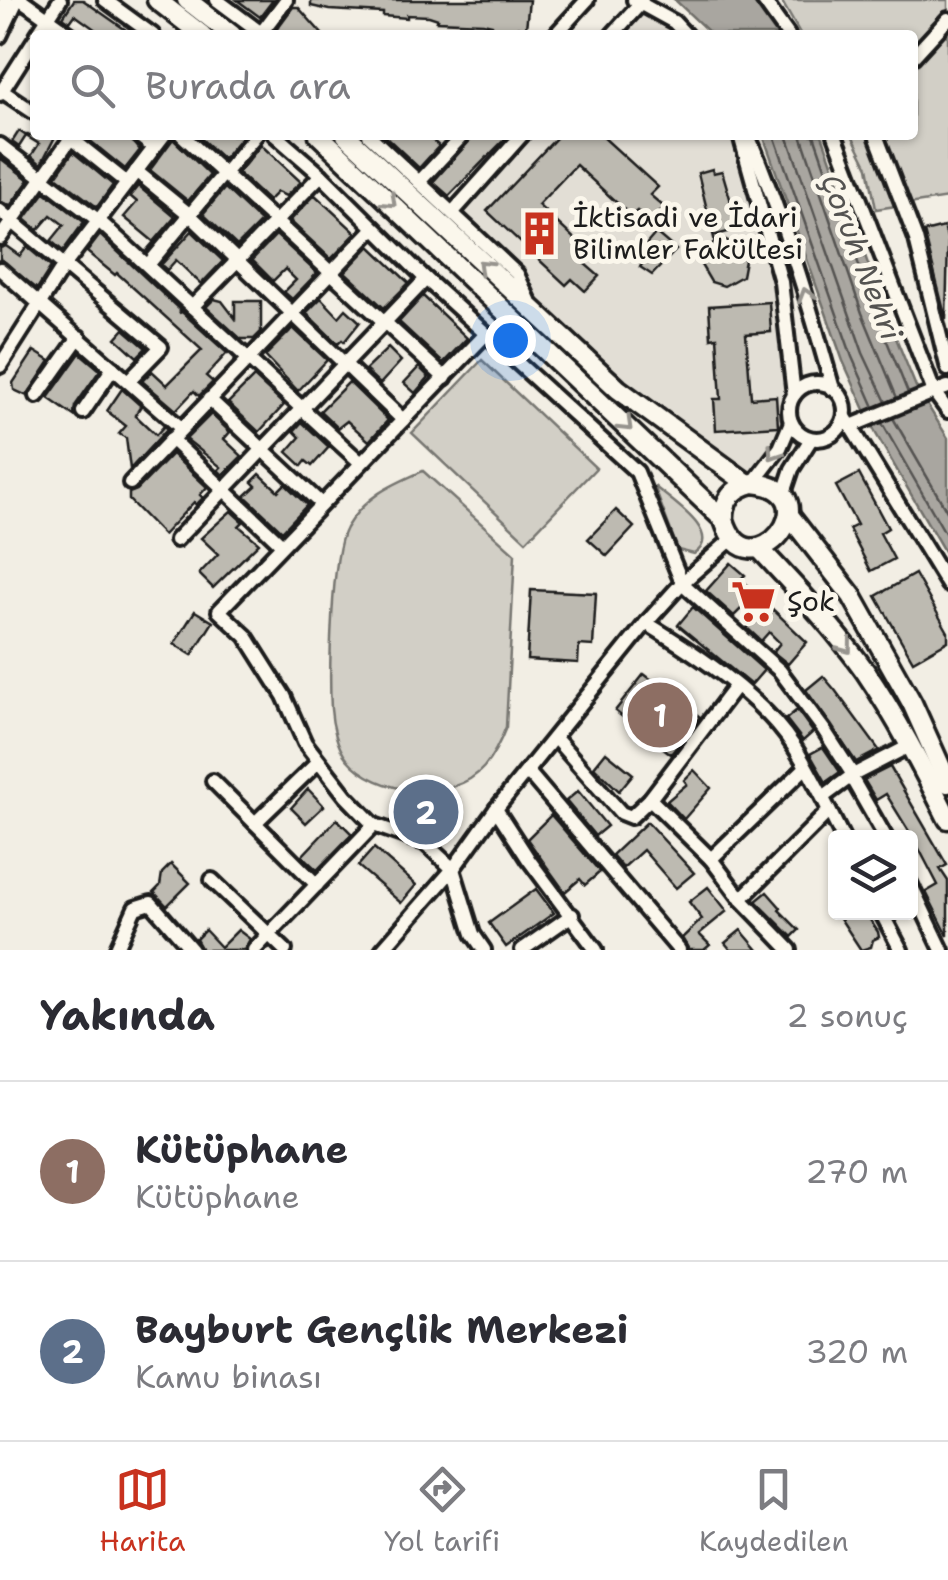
<!DOCTYPE html>
<html lang="tr">
<meta charset="utf-8">
<style>
body{margin:0;font-family:"Shantell Sans",sans-serif;background:#f7f7f7;color:#2b2b33}
.controls{position:absolute;right:30px;bottom:30px;display:grid;overflow:hidden;border-radius:10px;box-shadow:0 2px 8px #0004}
.controls button{width:90px;height:90px;display:grid;place-items:center;padding:0;border:0;border-bottom:2px solid #e1e1e2;background:#fff;color:#2b2b33;font:50px sans-serif}
.you{position:absolute;left:510px;top:340px;width:35px;height:35px;margin:-25px;border:8px solid #fff;border-radius:50%;background:#1a73e8;box-shadow:0 0 0 15px #1a73e833}
.badge{display:grid;place-items:center;width:65px;height:65px;border-radius:50%;background:#c8321e;color:#fff;font-size:32px;font-weight:700}
.pin{position:absolute;translate:-50% -50%;border:5px solid #fff;box-shadow:0 2px 10px #0006}
.list{margin:0;padding:0;list-style:none}
h2{display:flex;justify-content:space-between;align-items:center;height:130px;margin:0;padding:0 40px;font-size:42px}
h2 small{font-size:32px;font-weight:400;color:#7c7c81}
.list li{display:grid;grid-template-columns:65px 1fr auto;gap:30px;align-items:center;box-sizing:border-box;height:180px;padding:0 40px;border-top:2px solid #e1e1e2}
.list b{display:block;font-size:38px;white-space:nowrap}
.list p{margin:0;font-size:32px;white-space:nowrap;color:#7c7c81}
.list em{font-size:32px;font-style:normal;color:#7c7c81}
.icon{flex:none;width:55px;height:55px;fill:none;stroke:currentColor;stroke-width:2;stroke-linecap:round;stroke-linejoin:round}
.map{position:relative;flex:none;width:948px;height:950px;overflow:hidden}
.search{position:absolute;background:#fff;box-shadow:0 2px 8px #0004;left:30px;right:30px;top:30px;height:110px;display:flex;align-items:center;gap:25px;box-sizing:border-box;padding:0 35px;border-radius:10px;color:#7c7c81;font-size:38px}
.sheet{height:490px;background:#fff}
nav{display:flex;justify-content:space-around;align-items:center;box-sizing:border-box;height:140px;border-top:2px solid #e1e1e2;background:#fff;font-size:28px;color:#7c7c81}
nav a{display:grid;justify-items:center;gap:5px}
nav .on{color:#c8321e}
.map>svg:first-child{display:block}
.built{fill:#e2ded5}
.green{fill:#d2cfc6;stroke:#777671;stroke-width:2.5}
.water{fill:#a9a6a0;stroke:#716f6b;stroke-width:2.5}
.lines{fill:none;stroke-linecap:round;stroke-linejoin:round}
.shore{stroke:#545351;stroke-width:2.5}
.building{fill:#bdbab1;stroke:#1c1c1c;stroke-width:2.5}
.minor-casing{stroke:#1c1c1c;stroke-width:20}
.highway-casing{stroke:#1c1c1c;stroke-width:25}
.minor{stroke:#fbf7ec;stroke-width:12}
.highway{stroke:#fbf7ec;stroke-width:18}
.oneway{stroke:#97948e}
.labels{text-anchor:middle;stroke-width:10;stroke-linejoin:round;paint-order:stroke}
.poi-label{font-size:28px;fill:#1c1c1c;stroke:#fbf7ec;text-anchor:start}
.water-label{font-size:30px;font-style:italic;fill:#545351;stroke:#fbf7ec}
</style>
<div class="map">
<svg width="948" height="950" viewBox="0 0 948 950">
<rect width="100%" height="100%" fill="#f2eee4"/>
<filter id="ink" filterUnits="userSpaceOnUse"><feTurbulence type="fractalNoise" baseFrequency=".01" numOctaves="2"/><feDisplacementMap in="SourceGraphic" scale="20" xChannelSelector="R" yChannelSelector="G"/><feConvolveMatrix kernelMatrix="1 2 1 2 8 2 1 2 1" color-interpolation-filters="sRGB"/></filter>
<g filter="url(#ink)">
<g class="built">
<path d="M642,2l44,33h-74z"/>
<path d="M522,135h218l41,147 13,113 -5,17 2,10 -38,61 -218,-169 -18,-40 -64,-62z"/>
</g>
<g class="green">
<path d="M781,0h167v198l-72,11 -8,-42 -16,-32h61v-100h-112z"/>
<path d="M482,360l114,108 -70,73 -114,-108z"/>
<path d="M423,471l92,83 -9,173c-5,13 -13,29 -22,40 -32,37 -107,28 -137,-8 -10,-12 -15,-35 -16,-50 -2,-35 0,-154 15,-181 19,-32 45,-43 77,-57z"/>
<path d="M654,486c16,14 71,48 40,68l-16,-4z"/>
</g>
<g class="water">
<path d="M675,0h77l25,35h-65z"/>
<path d="M763,135h59l61,171 33,81 32,51v120l-72,-124 -33,-73z"/>
</g>
<g class="lines">
<g class="shore">
<path d="M774,135l78,222 22,50"/>
<path d="M787,135l76,218 23,49"/>
<path d="M801,135l61,178 35,85"/>
<path d="M814,135l60,174 34,84"/>
<path d="M893,418l55,95"/>
<path d="M882,423l66,115"/>
</g>
</g>
<g class="building">
<path d="M74,0h9l50,35h-40l3,-5 -21,-15 -5,7 -7,-5z"/>
<path d="M237,0h36l-13,17z"/>
<path d="M311,0h218l-3,28 -8,-1v3l-26,-2v-3l-9,-2 -46,-2 1,-2 -9,-3 -22,-1v3l-24,-2v-3l-54,-3 -18,-4z"/>
<path d="M293,7h5l25,28h-42l-5,-5z"/>
<path d="M19,131l6,4h31l-15,29 -10,-8 8,-12 -13,-8 -7,11 -7,-5z"/>
<path d="M83,135h45l12,15 -15,19z"/>
<path d="M197,135h46l-20,24z"/>
<path d="M384,135h43l12,11 -20,22z"/>
<path d="M475,135h34l-60,61 -16,-14z"/>
<path d="M559,135h42l57,52 -8,8 14,12 -14,16 -13,-12 -6,5 -55,-51 -38,40 55,51 -8,8 14,12 -14,15 -13,-12 -6,6 -79,-74z"/>
<path d="M173,139l37,36 -22,26 -38,-31z"/>
<path d="M261,145l40,37 -15,14 -9,-4 -9,9 -30,-28z"/>
<path d="M73,152l40,33 -16,22 -41,-31z"/>
<path d="M0,158l29,22 -19,26 -10,-5z"/>
<path d="M712,169l1,4 9,-2 17,58 -23,6 20,10 9,15 -3,16 -18,10 -13,-4 -10,-17 3,-13 11,-10 -17,-69z"/>
<path d="M138,186l37,31 -29,34 8,-9 -30,-25 13,-15 -7,-6z"/>
<path d="M225,188l36,34 -24,24 -34,-32z"/>
<path d="M45,192l39,30 -21,29 -12,-10 13,-16 -13,-10 -13,15 -13,-11z"/>
<path d="M315,195l41,38 -25,26 -41,-38z"/>
<path d="M944,227l4,14 -2,78 -22,-87z"/>
<path d="M192,231l31,30 -22,23 -25,-24 -9,10 -6,-5z"/>
<path d="M656,233l20,17 -24,25 -12,-8 5,-7 -7,-6z"/>
<path d="M100,235l81,76 -2,2 3,-1 45,41 -21,23 7,6 -14,14 -5,-5 -18,19 -34,-29 10,-10 15,14 35,-35 -85,-77 -2,2 -28,-23z"/>
<path d="M276,235l41,38 -25,26 -8,-7 12,-12 -11,-11 -12,12 -21,-21z"/>
<path d="M6,246l14,10 7,-9 24,20 -14,22 -37,-30v-11z"/>
<path d="M370,246l39,37 -25,25 -39,-36z"/>
<path d="M423,296l44,42 -24,25 -44,-41z"/>
<path d="M321,298l18,19 7,-8 14,13 -16,20 -2,-2 -4,4 -32,-31z"/>
<path d="M214,299l8,2 13,17v-17h26v31l-7,7h-13l-35,-32z"/>
<path d="M769,302l2,30 -25,2 5,64 25,-2 2,30 -62,4 -2,-31h7l-4,-62 -6,1 -2,-32z"/>
<path d="M293,328l34,32 -29,31 -33,-35z"/>
<path d="M124,329l22,19 -9,9 -21,-19z"/>
<path d="M388,348l13,13 -21,23 -15,-14z"/>
<path d="M34,351l16,10 -23,35 -13,-6 -1,-7z"/>
<path d="M80,353l20,17 -25,36 -1,10 -26,-18z"/>
<path d="M419,367l10,10 -14,16 -11,-10z"/>
<path d="M254,377l30,28 -25,27 -31,-29z"/>
<path d="M349,382l39,38 -19,21 -22,-20 -9,7 -18,-17z"/>
<path d="M122,389l19,17 -6,9 21,20 8,-9 3,3 -37,40 -4,-31 -7,-4 7,-8 -19,-15z"/>
<path d="M211,414l19,18 -6,7 18,17 -19,19 -5,-5 3,-3 -35,-28z"/>
<path d="M302,422l27,25 -17,19 -6,-5 -4,5 -15,-14 13,-15 -6,-6z"/>
<path d="M172,454l35,33 -7,8 3,3 -7,7 -2,-3 -31,33 -34,-35v-7l8,-3z"/>
<path d="M260,474l18,17 7,-7 22,21 -25,26 -37,-35 11,-10 -4,-4z"/>
<path d="M859,474l29,54 -8,5 14,26 -23,12 -22,-42 8,-4 -21,-39z"/>
<path d="M616,510l18,17 -27,29 -19,-17z"/>
<path d="M231,511l12,11 -4,4 20,17 -46,45 -14,-14 19,-20 -17,-16z"/>
<path d="M731,563l14,12 -4,4 66,63 -19,22 -15,-12 7,-9 -11,-11 -8,9 -14,-13 8,-9 -13,-11 -8,8 -28,-25z"/>
<path d="M915,574l33,58v9l-35,20 -37,-65z"/>
<path d="M531,590l65,3 -3,53 -14,-1 -1,18 -51,-3z"/>
<path d="M693,607l71,63 -13,15 -73,-60z"/>
<path d="M195,611l18,11 -21,33 -18,-11z"/>
<path d="M644,674l56,43 -29,37 -56,-43z"/>
<path d="M823,676l12,14 44,60 -23,12 -50,-72z"/>
<path d="M797,710l16,22 -10,9 -17,-22z"/>
<path d="M823,747l17,25 -14,10 -16,-28z"/>
<path d="M606,752l27,22 -14,17 -25,-24z"/>
<path d="M890,767l57,98 -7,4 8,12v55l-22,-44 12,-7 -23,-44 -29,-47 -10,6 -12,-20z"/>
<path d="M694,770l17,18 -27,31 -17,-18 20,-17 -3,-4z"/>
<path d="M443,783l16,15 -16,18 10,9 -11,12 -3,-3 -4,5 -25,-12 -9,-9 8,-9 -4,-4 14,-15 9,9z"/>
<path d="M308,789l16,17 -18,17 -15,-15z"/>
<path d="M578,791l29,35 -12,10 -29,-35z"/>
<path d="M551,815l49,57 -15,13 -5,-6 -15,13 -38,-53z"/>
<path d="M337,819l15,15 -35,36 -15,-14z"/>
<path d="M647,822l47,51 -18,15 -33,-38 -20,18 -11,-13z"/>
<path d="M374,848l42,37 -15,18 -43,-37z"/>
<path d="M171,864l19,19 -23,23 -13,-14 6,-6 2,-13z"/>
<path d="M708,887l19,24 -28,23 11,11 -6,5h-15l-7,-12 20,-19 -13,-17z"/>
<path d="M536,889l18,24 -48,34 -17,-24z"/>
<path d="M767,892l14,16 -2,2 20,20 -7,7 -36,-36z"/>
<path d="M836,912h29l13,20 1,5 -6,3 -2,7 -10,3z"/>
<path d="M205,930l16,17 17,-17 12,9 -6,11h-42l-6,-11z"/>
<path d="M741,930l17,20h-27l-6,-7z"/>
</g>
<g class="lines">
<defs>
<g id="minor">
<path d="M22,0l49,35"/>
<path d="M105,0l48,35"/>
<path d="M217,0l47,35"/>
<path d="M634,0l40,22 12,13"/>
<path d="M763,0l25,35"/>
<path d="M0,13l6,-13"/>
<path d="M261,33l25,-33"/>
<path d="M37,35l23,-35"/>
<path d="M555,35l32,-35"/>
<path d="M612,35l30,-33"/>
<path d="M0,36l17,-36"/>
<path d="M913,57l35,-38"/>
<path d="M2,91l33,22"/>
<path d="M0,94l35,-55"/>
<path d="M67,135l60,48"/>
<path d="M138,135l16,13"/>
<path d="M182,135l263,243"/>
<path d="M275,135l46,40 105,104 211,193 45,111 98,88 44,59 29,45"/>
<path d="M369,135l148,139 13,28"/>
<path d="M740,135l41,147 13,113"/>
<path d="M748,135c35,82 61,168 85,254"/>
<path d="M835,135l99,257 14,-5"/>
<path d="M876,135l40,104 32,130"/>
<path d="M0,145l99,76 261,241"/>
<path d="M136,171l54,44 213,205"/>
<path d="M419,182l44,-47"/>
<path d="M0,211l161,136 -33,34"/>
<path d="M453,212l69,-77"/>
<path d="M0,238l73,-103"/>
<path d="M148,265l108,-130"/>
<path d="M0,269l181,159"/>
<path d="M192,307l129,-132"/>
<path d="M0,366l63,-99 101,-132"/>
<circle cx="817" cy="411" r="28"/>
<path d="M37,396l42,-59"/>
<path d="M209,399l111,104"/>
<path d="M83,412l30,-44"/>
<path d="M845,417l103,168"/>
<path d="M851,426l83,-34 14,19"/>
<path d="M171,439l110,105"/>
<path d="M130,483l244,-255"/>
<path d="M753,483l27,-35 11,-26"/>
<path d="M783,496l9,-27 19,-30"/>
<path d="M176,540l250,-261"/>
<path d="M646,623c51,31 116,74 149,125 18,28 32,59 48,90"/>
<path d="M555,738l66,75 10,4 19,-18 85,-112"/>
<path d="M528,772l151,178"/>
<path d="M851,777l35,61"/>
<path d="M213,781l104,104"/>
<path d="M823,797l30,-22 58,-30"/>
<path d="M650,799l61,60 30,40 49,51"/>
<path d="M496,809l33,51 67,90"/>
<path d="M255,823l62,-60"/>
<path d="M711,859l94,-91"/>
<path d="M212,880l73,70"/>
<path d="M910,883l32,67"/>
<path d="M741,899l88,-88"/>
<path d="M881,912l20,38"/>
<path d="M116,950l19,-42 16,-5 41,47"/>
<path d="M254,950l120,-125"/>
<path d="M382,950l71,-81 43,-60 150,-186 36,-40 51,-45"/>
<path d="M484,950l-11,-16 -20,-65 -28,-26 -51,-18 -28,-29 -41,-53 -21,-47 -38,-60 -27,-25 267,-277"/>
<path d="M522,950l50,-35"/>
</g>
<g id="highway">
<path d="M157,0l45,35"/>
<path d="M187,0l45,35"/>
<path d="M319,135l405,385c25,79 114,-30 29,-37 -20,5 -30,17 -29,37"/>
<path d="M346,135l272,254 130,95"/>
<path d="M789,515l63,81 60,107 36,80"/>
<path d="M759,548c37,40 74,78 106,123 32,47 58,98 83,148"/>
</g>
</defs>
<use href="#minor" class="minor-casing"/>
<use href="#highway" class="highway-casing"/>
<use href="#minor" class="minor"/>
<use href="#highway" class="highway"/>
</g>
<defs><path id="oneway-chevron" d="M-2-3.5L2.5 0L-2 3.5" fill="none" stroke-width="1.6" stroke-linecap="round" stroke-linejoin="round" transform="scale(2.5)"/></defs>
<g class="oneway">
<use href="#oneway-chevron" transform="translate(390 201) rotate(43)"/>
<use href="#oneway-chevron" transform="translate(484 266) rotate(-136)"/>
<use href="#oneway-chevron" transform="translate(806 295) rotate(-107)"/>
<use href="#oneway-chevron" transform="translate(626 425) rotate(44)"/>
<use href="#oneway-chevron" transform="translate(774 453) rotate(123)"/>
<use href="#oneway-chevron" transform="translate(846 647) rotate(53)"/>
</g>
</g>
<defs>
<symbol id="building-bare" viewBox="-9 -9 18 18"><path d="M-4-6H4V6H1V3H-1V6H-4ZM-2.5-4.3h1.7v1.8h-1.7ZM.8-4.3h1.7v1.8H.8ZM-2.5-1h1.7V.8h-1.7ZM.8-1h1.7V.8H.8Z" fill="#c8321e" stroke="#fbf7ec" stroke-width="2.5" paint-order="stroke"/></symbol>
<symbol id="supermarket-bare" viewBox="-9 -9 18 18"><path d="M-6-5.5h2.5l.6 2H6L4.5 2H-2.5L-4.4-4H-6ZM-1.5 3.2a1.3 1.3 0 1 0 .1 0ZM3 3.2a1.3 1.3 0 1 0 .1 0Z" fill="#c8321e" stroke="#fbf7ec" stroke-width="2.5" paint-order="stroke"/></symbol>
</defs>
<g fill-rule="evenodd">
<use href="#building-bare" x="508" y="202" width="63" height="63"/>
<use href="#supermarket-bare" x="722" y="570" width="63" height="63"/>
</g>
<g class="labels">
<g class="poi-label">
<text x="573" y="227">İktisadi ve İdari<tspan x="573" dy="32">Bilimler Fakültesi</tspan></text>
<text x="787" y="611">Şok</text>
</g>
<g class="water-label">
<text transform="translate(861 257) rotate(69)" y="10">Çoruh Nehri</text>
</g>
</g>
</svg>
<div class="controls">
<button><svg class="icon" aria-label="layers" viewBox="0 0 24 24"><path d="M12 4l9 5-9 5-9-5zM3 14l9 5 9-5"/></svg></button>
</div>
<div class="you"></div>
<div class="pin badge" style="left:660px;top:715px;background:#8d6e63">1</div>
<div class="pin badge" style="left:426px;top:812px;background:#5c6f8a">2</div>
<div class="search"><svg class="icon" aria-label="search" viewBox="0 0 24 24"><circle cx="10" cy="10" r="6"/><path d="M15 15l6 6"/></svg>Burada ara</div>
</div>
<section class="sheet">
<h2>Yakında<small>2 sonuç</small></h2>
<ul class="list">
<li><span class="badge" style="background:#8d6e63">1</span><div><b>Kütüphane</b><p>Kütüphane</p></div><em>270 m</em></li>
<li><span class="badge" style="background:#5c6f8a">2</span><div><b>Bayburt Gençlik Merkezi</b><p>Kamu binası</p></div><em>320 m</em></li>
</ul>
</section>
<nav>
<a class="on"><svg class="icon" aria-label="map" viewBox="0 0 24 24"><path d="M3 6l6-2 6 2 6-2v14l-6 2-6-2-6 2zM9 4v14M15 6v14"/></svg>Harita</a>
<a><svg class="icon" aria-label="directions" viewBox="0 0 24 24"><path d="M12 3l9 9-9 9-9-9zM9 14v-3h6M13 9l2 2-2 2"/></svg>Yol tarifi</a>
<a><svg class="icon" aria-label="saved" viewBox="0 0 24 24"><path d="M7 4h10v16l-5-4-5 4z"/></svg>Kaydedilen</a>
</nav>
